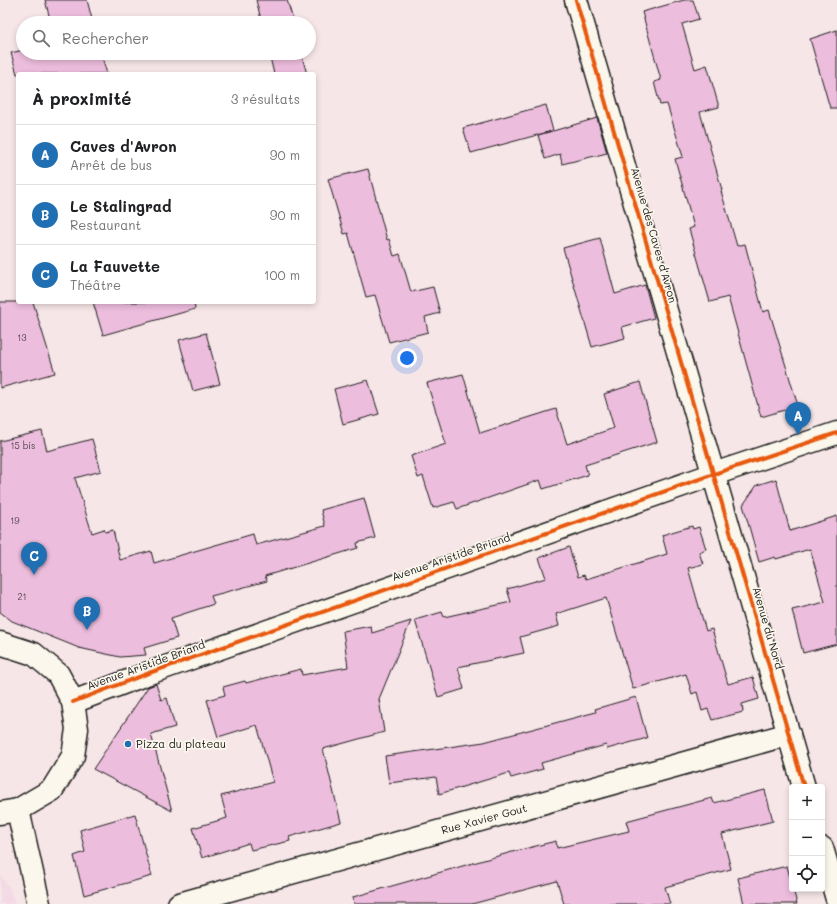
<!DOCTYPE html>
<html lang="fr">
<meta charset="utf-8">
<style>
body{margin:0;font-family:Mali,sans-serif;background:#f6f6f6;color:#202124}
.controls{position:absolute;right:12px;bottom:12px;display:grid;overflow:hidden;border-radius:4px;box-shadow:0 2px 6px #0003}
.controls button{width:36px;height:36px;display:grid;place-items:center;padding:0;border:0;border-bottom:1px solid #e0e0e0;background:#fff;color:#202124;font:20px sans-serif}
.you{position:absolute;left:407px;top:358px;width:14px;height:14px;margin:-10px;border:3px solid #fff;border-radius:50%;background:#1a73e8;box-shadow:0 0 0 6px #1a73e833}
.badge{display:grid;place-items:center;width:26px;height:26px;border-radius:50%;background:#1f6fb2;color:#fff;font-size:13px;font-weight:700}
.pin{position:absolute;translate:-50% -33px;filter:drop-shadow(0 1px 2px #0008)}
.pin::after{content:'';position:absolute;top:21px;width:14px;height:12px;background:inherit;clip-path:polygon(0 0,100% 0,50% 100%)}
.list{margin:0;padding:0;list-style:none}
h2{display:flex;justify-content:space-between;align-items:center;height:52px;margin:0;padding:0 16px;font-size:17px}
h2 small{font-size:13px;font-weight:400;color:#757577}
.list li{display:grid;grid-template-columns:26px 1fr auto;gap:12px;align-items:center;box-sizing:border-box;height:60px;padding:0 16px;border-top:1px solid #e0e0e0}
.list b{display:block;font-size:15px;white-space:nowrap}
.list p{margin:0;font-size:13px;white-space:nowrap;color:#757577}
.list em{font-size:13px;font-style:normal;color:#757577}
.icon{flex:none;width:22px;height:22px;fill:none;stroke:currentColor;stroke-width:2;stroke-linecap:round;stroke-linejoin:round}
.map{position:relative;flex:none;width:837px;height:904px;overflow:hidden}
.search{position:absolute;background:#fff;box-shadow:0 2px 6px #0003;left:16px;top:16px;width:300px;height:44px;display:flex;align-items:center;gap:10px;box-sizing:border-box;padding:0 14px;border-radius:22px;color:#757577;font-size:15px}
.panel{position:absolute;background:#fff;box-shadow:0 2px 6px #0003;left:16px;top:72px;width:300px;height:232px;border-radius:4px}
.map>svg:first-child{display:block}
.built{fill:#f4dae5}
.building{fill:#edbdde;stroke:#1c1c1c}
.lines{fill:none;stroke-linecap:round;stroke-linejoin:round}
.street-casing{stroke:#1c1c1c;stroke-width:25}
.secondary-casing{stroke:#1c1c1c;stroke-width:25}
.street{stroke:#fbf7ec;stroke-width:22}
.secondary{stroke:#fbf7ec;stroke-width:22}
.cycleway-casing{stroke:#fbf7ec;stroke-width:6}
.cycleway{stroke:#e8590c;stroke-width:4}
.poi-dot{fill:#1f6fb2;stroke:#fbf7ec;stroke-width:1.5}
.labels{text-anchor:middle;stroke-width:3.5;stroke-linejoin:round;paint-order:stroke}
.number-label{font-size:9px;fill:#50444c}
.street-label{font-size:11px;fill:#1c1c1c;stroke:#fbf7ec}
.poi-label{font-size:11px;fill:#1c1c1c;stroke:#fbf7ec;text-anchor:start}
</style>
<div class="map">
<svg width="837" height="904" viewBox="0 0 837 904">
<rect width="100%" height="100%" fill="#f7e6e8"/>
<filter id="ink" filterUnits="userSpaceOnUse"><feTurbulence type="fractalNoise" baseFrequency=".025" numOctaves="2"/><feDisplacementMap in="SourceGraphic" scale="8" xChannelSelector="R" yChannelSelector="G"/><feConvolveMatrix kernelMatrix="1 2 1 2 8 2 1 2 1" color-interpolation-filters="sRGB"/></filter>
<g filter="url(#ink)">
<path class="built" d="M0,875l10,13 5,16h-15z"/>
<g class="building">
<path d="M45,0h42l6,23h-42z"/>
<path d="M256,0h31l7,23h-32z"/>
<path d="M684,0h9l6,19 -17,5 13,45 12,-4 12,42 -19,5 22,78 -1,1 16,55 8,-2 18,68 6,-2 29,96 -37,11 -33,-120 -18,5 -21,-73 5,-2 -19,-68 8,-2 -16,-53 -7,1 -6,-23 7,-2 -19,-68z"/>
<path d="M837,30v78h-7l-20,-69z"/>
<path d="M23,50v3h78l6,21h-90l-6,-21z"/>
<path d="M269,53h32l6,21h-33z"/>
<path d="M546,105l7,26 44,-13 10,35 -45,11 -2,-10 -15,5 -7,-24 14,-4 -81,22 -8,-25z"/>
<path d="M368,169l19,71 2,-1 5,17 6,-2 11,38 22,-5 7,26 -15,4 3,15 -39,10 -14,-47 -9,2 -18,-64 -4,1 -16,-55z"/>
<path d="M600,238l15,56 30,-9 9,33 -32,9 3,11 -33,9 -29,-99z"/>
<path d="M0,302h33l22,71 -55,15z"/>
<path d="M93,302h101l1,7 -92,26z"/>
<path d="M206,333l14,51 -27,7 -14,-51z"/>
<path d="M463,374l17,59 76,-24 11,35 47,-16 -10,-34 36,-12 17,60 -72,23 3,10 -45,14 -3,-9 -83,29 -3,-7 -21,6 -10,-32 -5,2 -7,-22 35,-12 -19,-61z"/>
<path d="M368,380l11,34 -36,10 -9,-35z"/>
<path d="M42,431l5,20 45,-12 9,32 -26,7 17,55 12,-4 1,3 8,-2 7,30 31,-9 3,12 99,-29 3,11 69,-19 -4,-16 43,-12 11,40 -18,5 1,5 -93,28 2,5 -56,15 3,8 -43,14 6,20 -33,10 2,7 -26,2 -41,-9 -67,-27 -12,-9v-171z"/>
<path d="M776,479l14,52 47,-15v128l-34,9 -11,-43 33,-8 -15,-53 -34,10 -1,-2 -16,5 -16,-57 14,-20z"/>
<path d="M692,526l1,3 6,-2 7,22 -7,3 4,12 -15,4 18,63 6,-2 16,55 25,-7 6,22 -17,5 1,8 -31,8 -4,-11 -6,2 -5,-19 -5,2 -6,-20 -53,15 -27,-91 -50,16 3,12 -39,11 4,16 -66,14 6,22 -26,8 -23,-77 27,-8 2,5 67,-15 -4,-13 39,-11 -7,-20 30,-11 9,30 6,-2 2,4 81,-25 -5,-19z"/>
<path d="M411,621l-32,78 5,33 -61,17 18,73 -52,15 1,4 -39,9 -2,-7 -47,15 -9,-30 34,-10 -6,-22 52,-14 -16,-57 -39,12 -11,-37 18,-5 -2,-8 22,-6 1,2 55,-14 1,6 46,-8 -5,-36 28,-5 1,7z"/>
<path d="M156,684l5,16 6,-2 8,29 -24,7 21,77 -79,-42 55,-82z"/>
<path d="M636,697l11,41 -40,11 -1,-4 -65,18 2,6 -32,9 -2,-5 -70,21 -3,-17 -47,6 -4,-27 99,-14 112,-30 -1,-3z"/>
<path d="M765,790l8,31 -51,13 9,35 -66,18 5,17h-106l-7,-23 -85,23h-118l-1,-7 159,-45 44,-11 1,7 72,-17 -3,-10 86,-23 2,5z"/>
<path d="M135,814l17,62 -68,19 -10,-39 11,-4 -5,-22z"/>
<path d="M787,866l10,38h-53l-6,-26z"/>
</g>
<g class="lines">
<defs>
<g id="street">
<path d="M576,0l228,787"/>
<path d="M73,702l76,-29 565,-199 123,-41"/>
<path d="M822,848l15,51"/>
<path d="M179,904l610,-170"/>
</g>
<g id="secondary">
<path d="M0,643l34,11 24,20 15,28 4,27 -4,27 -21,34 -34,20 -18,3"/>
<path d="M18,810l21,94"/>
</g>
</defs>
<use href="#street" class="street-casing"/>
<use href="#secondary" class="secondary-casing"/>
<use href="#street" class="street"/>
<use href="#secondary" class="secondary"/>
<defs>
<g id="cycleway">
<path d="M576,0l228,787"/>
<path d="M73,702l76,-29 565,-199 123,-41"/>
</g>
</defs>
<use href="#cycleway" class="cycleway-casing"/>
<use href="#cycleway" class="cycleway"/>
</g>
</g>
<circle class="poi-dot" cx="128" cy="744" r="4"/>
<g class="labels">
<g class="number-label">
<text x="22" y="341">13</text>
<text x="23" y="449">15 bis</text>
<text x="15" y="524">19</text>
<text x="22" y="600">21</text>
</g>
<g class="street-label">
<text transform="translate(654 235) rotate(74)" y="4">Avenue des Caves d'Avron</text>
<text transform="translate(451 557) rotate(-19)" y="4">Avenue Aristide Briand</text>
<text transform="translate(768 628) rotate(74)" y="4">Avenue du Nord</text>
<text transform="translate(146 665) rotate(-20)" y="4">Avenue Aristide Briand</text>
<text transform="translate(484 819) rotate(-15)" y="4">Rue Xavier Gout</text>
</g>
<g class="poi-label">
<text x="136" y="748">Pizza du plateau</text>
</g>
</g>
</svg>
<div class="controls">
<button>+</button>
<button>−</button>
<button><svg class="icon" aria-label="locate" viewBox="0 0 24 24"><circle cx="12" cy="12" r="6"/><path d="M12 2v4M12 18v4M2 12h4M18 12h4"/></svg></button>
</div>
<div class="you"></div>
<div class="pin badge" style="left:798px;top:435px">A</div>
<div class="pin badge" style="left:87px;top:630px">B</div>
<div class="pin badge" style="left:34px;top:575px">C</div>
<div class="search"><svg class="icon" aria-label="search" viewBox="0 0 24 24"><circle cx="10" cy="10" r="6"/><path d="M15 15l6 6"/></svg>Rechercher</div>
<section class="panel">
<h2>À proximité<small>3 résultats</small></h2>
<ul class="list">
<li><span class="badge">A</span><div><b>Caves d'Avron</b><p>Arrêt de bus</p></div><em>90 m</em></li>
<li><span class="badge">B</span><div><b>Le Stalingrad</b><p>Restaurant</p></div><em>90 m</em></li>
<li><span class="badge">C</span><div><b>La Fauvette</b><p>Théâtre</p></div><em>100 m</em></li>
</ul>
</section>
</div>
